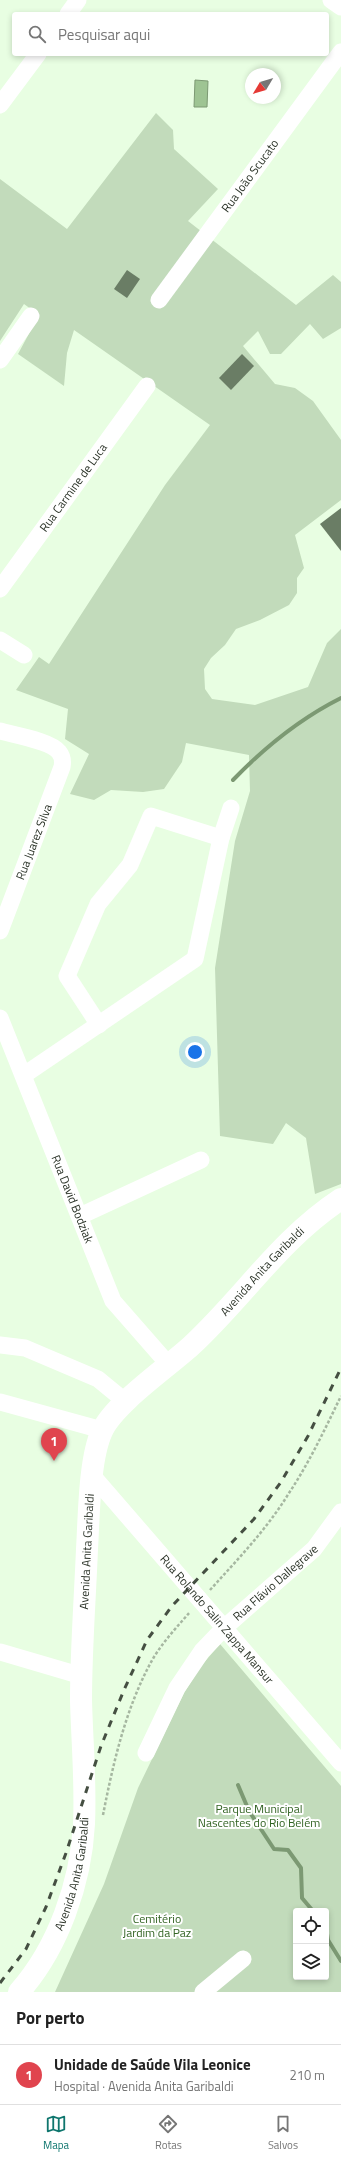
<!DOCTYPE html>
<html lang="pt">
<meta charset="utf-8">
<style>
body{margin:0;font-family:"Titillium Web",sans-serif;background:#f2f2f2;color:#222}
.controls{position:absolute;right:12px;bottom:12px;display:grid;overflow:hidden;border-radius:4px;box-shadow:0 2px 6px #0003}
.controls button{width:36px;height:36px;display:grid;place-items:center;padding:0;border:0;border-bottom:1px solid #e0e0e0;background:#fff;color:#222;font:20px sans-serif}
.compass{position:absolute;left:245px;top:68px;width:36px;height:36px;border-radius:50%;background:#fff;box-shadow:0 2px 6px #0003;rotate:232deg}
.you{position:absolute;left:195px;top:1052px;width:14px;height:14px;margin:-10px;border:3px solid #fff;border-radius:50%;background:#1a73e8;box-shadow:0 0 0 6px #1a73e833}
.badge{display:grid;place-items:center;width:26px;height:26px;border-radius:50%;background:#0f766e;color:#fff;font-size:13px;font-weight:700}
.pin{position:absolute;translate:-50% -33px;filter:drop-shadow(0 1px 2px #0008)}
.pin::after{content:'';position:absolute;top:21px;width:14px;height:12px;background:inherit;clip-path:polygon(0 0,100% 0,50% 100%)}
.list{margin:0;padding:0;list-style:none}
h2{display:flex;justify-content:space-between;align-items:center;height:52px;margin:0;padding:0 16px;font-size:17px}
h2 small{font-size:13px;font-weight:400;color:#767676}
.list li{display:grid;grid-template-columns:26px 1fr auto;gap:12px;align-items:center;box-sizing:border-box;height:60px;padding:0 16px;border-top:1px solid #e0e0e0}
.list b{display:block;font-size:15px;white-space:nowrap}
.list p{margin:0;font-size:13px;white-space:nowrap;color:#767676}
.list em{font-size:13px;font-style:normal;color:#767676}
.icon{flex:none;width:22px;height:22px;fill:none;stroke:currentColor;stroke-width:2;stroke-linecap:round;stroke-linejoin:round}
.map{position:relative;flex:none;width:341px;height:1992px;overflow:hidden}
.search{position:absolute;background:#fff;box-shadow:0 2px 6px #0003;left:12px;right:12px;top:12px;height:44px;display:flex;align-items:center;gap:10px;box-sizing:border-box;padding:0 14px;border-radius:4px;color:#767676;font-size:15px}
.sheet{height:112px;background:#fff}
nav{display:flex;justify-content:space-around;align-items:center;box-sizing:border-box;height:56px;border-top:1px solid #e0e0e0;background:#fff;font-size:11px;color:#767676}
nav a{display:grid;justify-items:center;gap:2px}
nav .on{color:#0f766e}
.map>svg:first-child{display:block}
.green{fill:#c2dbbb;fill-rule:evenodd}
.water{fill:#9ec493;stroke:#7c9973}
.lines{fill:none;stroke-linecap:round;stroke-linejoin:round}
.stream{stroke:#7c9973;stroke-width:4}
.building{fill:#6a7d65}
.path{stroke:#a6b7a1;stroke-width:2.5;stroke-dasharray:3 2;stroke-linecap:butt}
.minor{stroke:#fff;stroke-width:17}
.major{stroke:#fff;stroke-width:22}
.rail{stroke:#454f42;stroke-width:3;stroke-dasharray:7 7;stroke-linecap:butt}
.labels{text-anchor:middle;stroke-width:4;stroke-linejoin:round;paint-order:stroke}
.street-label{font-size:12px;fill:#2c3429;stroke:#fff}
.park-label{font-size:12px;fill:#326323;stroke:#fff}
</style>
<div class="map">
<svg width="341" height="1992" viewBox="0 0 341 1992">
<rect width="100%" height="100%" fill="#e8fee2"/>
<g class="green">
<path d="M156,113l17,17 1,19 44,40 -30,32 108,84 37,-30 8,7v46l-18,11 -13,-15 -29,30h-11l-12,-23 -15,15 32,38 20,4 18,13 28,39v60l-46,35 9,33 -7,10v15l-8,12 -29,15 -24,9 -11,16 -14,13 -7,11 1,20 7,10 43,6 53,-18 19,-44 14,-14v555l-26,10 -9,-56 -20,-15 -13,21 -53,-8 -5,-168 20,-127 15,-50 -1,-36 -63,-12 -4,19 -18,27 -21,3 -32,-2 -17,10 -24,-6 19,-40 -24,-15 3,-30 -52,-19 23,-33 10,7 116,-179 45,-60 -136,-95 -7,23 -3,33 -46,-32 21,-39 -15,-11 -24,37v-162l67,50z"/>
<path d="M220,1644l121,142v206h-286l49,-108 34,-96 46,-95 17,-27zM296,1911h30v66h-30z"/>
</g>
<path class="water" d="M195,80l13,1 -1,26h-13z"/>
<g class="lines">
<g class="stream">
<path d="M233,780c31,-32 68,-62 108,-82"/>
<path d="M238,1785l11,26 25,38 14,1 13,18 1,30 11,13"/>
<path d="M326,1927l2,13 13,21"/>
</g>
</g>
<g class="building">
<path d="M127,270l13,9 -13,19 -13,-9z"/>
<path d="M242,354l12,12 -23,24 -12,-12z"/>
<path d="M341,508v43l-21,-27z"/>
</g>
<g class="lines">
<g class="path">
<path d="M210,1590c28,-31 57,-61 79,-97 20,-30 36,-64 52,-97"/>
<path d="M103,1815c10,-51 22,-104 47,-151 10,-19 26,-36 40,-52"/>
</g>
<g class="minor">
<path d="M331,0l10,7"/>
<path d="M68,14l10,-14"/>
<path d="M0,105l38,-51"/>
<path id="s1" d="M159,300l182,-248"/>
<path d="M0,360l31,-44"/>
<path id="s2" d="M0,589l147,-203"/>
<path d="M0,640l24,15"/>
<path d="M0,731c14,4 51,10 59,21 4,5 4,10 3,15l-62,164"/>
<path id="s3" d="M0,1018l113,283 56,64"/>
<path d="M99,1025l-32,-49 31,-72 32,-39 21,-49 70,22"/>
<path d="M24,1075l171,-116 26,-121 10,-30"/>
<path d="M80,1216l121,-56"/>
<path d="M0,1345l25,3 73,31 28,23"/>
<path d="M0,1402l102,28"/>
<path id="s4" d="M92,1475l249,288"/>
<path d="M0,1652l82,24"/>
<path id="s5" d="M146,1753l31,-65 25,-37 22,-23 90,-79 27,-37"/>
<path d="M203,1992l40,-33"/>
</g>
<path class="major" id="s6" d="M19,1992c39,-44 62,-109 65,-168 2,-41 -2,-83 -3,-124 0,-50 4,-101 6,-151 2,-32 2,-90 15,-118 12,-27 66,-64 89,-85 53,-49 88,-106 150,-147"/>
<path class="rail" d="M0,1983l26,-34 20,-42 20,-54 35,-107 23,-56 23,-50 25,-34 82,-87 27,-37 27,-46 33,-68"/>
</g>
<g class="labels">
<g class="street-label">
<text dy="4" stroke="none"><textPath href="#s1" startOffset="154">Rua João Scucato</textPath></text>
<text dy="4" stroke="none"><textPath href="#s2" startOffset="125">Rua Carmine de Luca</textPath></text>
<text transform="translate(34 842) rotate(-69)" y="4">Rua Juarez Silva</text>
<text dy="4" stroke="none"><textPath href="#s3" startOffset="195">Rua David Bodziak</textPath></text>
<text dy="4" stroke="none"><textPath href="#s6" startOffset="805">Avenida Anita Garibaldi</textPath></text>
<text dy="4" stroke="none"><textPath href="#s6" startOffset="456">Avenida Anita Garibaldi</textPath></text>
<text dy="4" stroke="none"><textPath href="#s5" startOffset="217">Rua Flávio Dallegrave</textPath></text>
<text dy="4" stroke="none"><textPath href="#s4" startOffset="191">Rua Rolando Salin Zappa Mansur</textPath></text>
<text dy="4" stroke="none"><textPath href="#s6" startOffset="132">Avenida Anita Garibaldi</textPath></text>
</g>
<g class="park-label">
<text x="259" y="1813">Parque Municipal<tspan x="259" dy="14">Nascentes do Rio Belém</tspan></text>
<text x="157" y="1923">Cemitério<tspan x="157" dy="14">Jardim da Paz</tspan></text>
</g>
</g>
</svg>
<div class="controls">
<button><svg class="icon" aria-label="locate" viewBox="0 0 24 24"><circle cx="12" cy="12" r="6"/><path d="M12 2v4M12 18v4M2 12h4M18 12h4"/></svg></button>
<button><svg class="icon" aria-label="layers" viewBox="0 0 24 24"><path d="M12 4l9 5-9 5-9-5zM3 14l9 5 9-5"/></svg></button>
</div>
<svg class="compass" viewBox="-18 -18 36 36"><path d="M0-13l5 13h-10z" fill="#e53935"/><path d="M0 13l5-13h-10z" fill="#767676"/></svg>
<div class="you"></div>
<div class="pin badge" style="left:54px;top:1461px;background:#e0444e">1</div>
<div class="search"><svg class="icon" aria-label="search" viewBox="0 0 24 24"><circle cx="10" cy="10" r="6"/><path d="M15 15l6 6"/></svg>Pesquisar aqui</div>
</div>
<section class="sheet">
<h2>Por perto<small></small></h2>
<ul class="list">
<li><span class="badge" style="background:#e0444e">1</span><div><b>Unidade de Saúde Vila Leonice</b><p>Hospital · Avenida Anita Garibaldi</p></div><em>210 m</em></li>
</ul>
</section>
<nav>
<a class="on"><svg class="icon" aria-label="map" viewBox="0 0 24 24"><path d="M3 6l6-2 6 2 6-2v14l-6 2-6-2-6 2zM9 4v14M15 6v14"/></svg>Mapa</a>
<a><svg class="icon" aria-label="directions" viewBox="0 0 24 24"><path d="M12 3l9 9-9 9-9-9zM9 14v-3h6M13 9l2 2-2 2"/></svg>Rotas</a>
<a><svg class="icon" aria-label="saved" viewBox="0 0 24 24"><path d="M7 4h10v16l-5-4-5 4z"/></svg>Salvos</a>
</nav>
